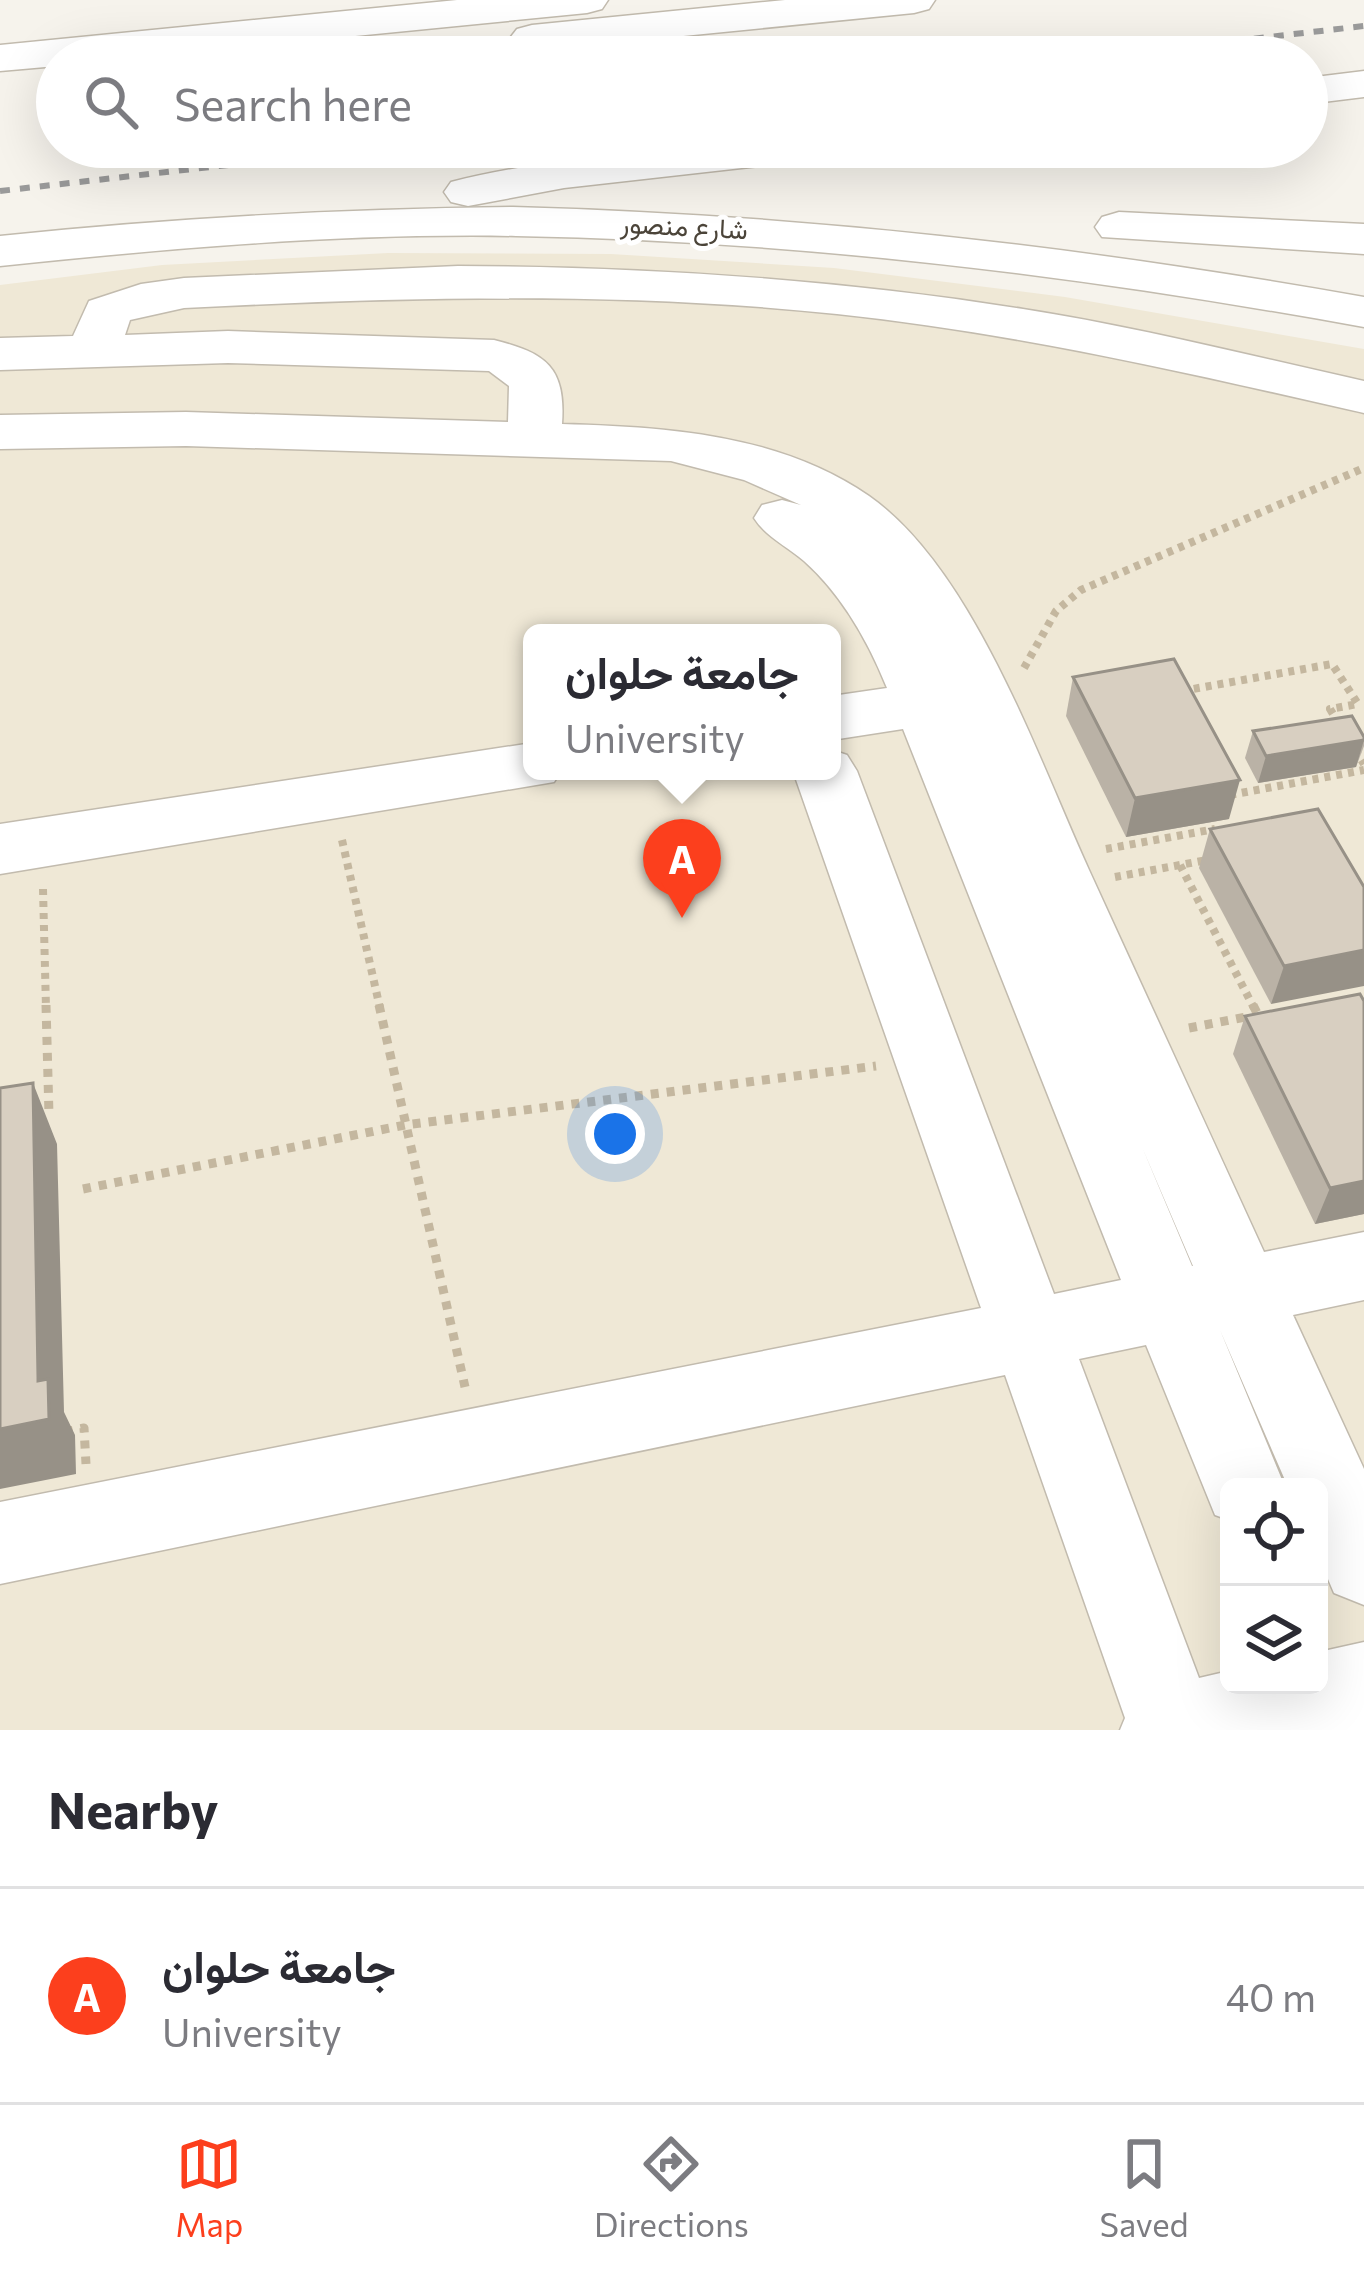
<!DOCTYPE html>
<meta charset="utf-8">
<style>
body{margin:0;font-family:Commissioner,Vazirmatn,sans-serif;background:#f2f2f3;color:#2b2b33}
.controls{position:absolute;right:36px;bottom:36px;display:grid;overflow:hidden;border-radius:18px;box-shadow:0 12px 48px #0002}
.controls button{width:108px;height:108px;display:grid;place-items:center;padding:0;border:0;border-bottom:3px solid #e1e1e2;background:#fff;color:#2b2b33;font:60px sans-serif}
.you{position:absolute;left:615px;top:1134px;width:42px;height:42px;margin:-30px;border:9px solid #fff;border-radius:50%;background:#1a73e8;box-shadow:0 0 0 18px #1a73e833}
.badge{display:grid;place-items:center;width:78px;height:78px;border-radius:50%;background:#fc3f1d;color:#fff;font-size:39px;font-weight:700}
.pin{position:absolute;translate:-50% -99px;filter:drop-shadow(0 3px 6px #0008)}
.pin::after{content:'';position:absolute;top:63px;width:42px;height:36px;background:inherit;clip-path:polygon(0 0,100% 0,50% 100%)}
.popup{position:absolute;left:523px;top:624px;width:318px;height:156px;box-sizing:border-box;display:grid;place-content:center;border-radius:18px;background:#fff;filter:drop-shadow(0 3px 9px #0005);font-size:39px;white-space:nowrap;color:#7c7c81}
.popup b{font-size:45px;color:#2b2b33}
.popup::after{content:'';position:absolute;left:50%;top:100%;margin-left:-24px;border:24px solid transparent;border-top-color:#fff}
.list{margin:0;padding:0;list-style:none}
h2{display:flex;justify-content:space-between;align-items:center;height:156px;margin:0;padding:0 48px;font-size:51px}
h2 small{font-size:39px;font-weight:400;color:#7c7c81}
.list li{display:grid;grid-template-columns:78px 1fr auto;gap:36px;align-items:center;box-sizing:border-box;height:216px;padding:0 48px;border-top:3px solid #e1e1e2}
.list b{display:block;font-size:45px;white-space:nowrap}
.list p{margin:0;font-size:39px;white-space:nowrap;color:#7c7c81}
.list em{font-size:39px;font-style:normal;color:#7c7c81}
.icon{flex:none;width:66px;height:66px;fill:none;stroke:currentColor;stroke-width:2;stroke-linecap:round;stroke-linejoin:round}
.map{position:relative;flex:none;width:1364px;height:1730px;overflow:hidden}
.search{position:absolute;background:#fff;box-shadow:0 12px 48px #0002;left:36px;right:36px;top:36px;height:132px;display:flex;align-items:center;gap:30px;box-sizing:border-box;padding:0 42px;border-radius:66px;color:#7c7c81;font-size:45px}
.sheet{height:372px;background:#fff}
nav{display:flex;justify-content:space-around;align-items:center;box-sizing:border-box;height:168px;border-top:3px solid #e1e1e2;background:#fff;font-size:33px;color:#7c7c81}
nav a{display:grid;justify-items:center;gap:6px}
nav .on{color:#fc3f1d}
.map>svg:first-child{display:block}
.education{fill:#efe8d6;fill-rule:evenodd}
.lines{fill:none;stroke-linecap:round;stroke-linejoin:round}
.minor-casing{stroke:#c2bbae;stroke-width:3}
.path-far1{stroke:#c4b79f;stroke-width:8;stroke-dasharray:6 6;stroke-linecap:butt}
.path{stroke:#c4b79f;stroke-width:9;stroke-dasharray:8 8;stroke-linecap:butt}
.minor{fill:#fff;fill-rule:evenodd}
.rail{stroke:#9a9a9a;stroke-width:6;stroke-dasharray:10 10;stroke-linecap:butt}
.wall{fill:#bab2a6}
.shaded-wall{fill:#979187}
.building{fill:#d8cfc1;stroke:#979187;stroke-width:3}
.labels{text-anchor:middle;stroke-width:10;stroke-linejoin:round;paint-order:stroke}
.far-street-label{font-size:27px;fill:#4b4439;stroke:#fff}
</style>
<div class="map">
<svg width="1364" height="1730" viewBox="0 0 1364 1730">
<rect width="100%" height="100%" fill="#f6f3ec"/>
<path class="education" d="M388,253l223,1 223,14 231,29 299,52v1381h-1364v-1445l162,-20zM532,633h300v138h-300zM1229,1487h90v198h-90z"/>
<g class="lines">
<defs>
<g id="minor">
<path d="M457,0h151l-6,9 -15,4 -444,44h-86v9l-57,5v-26z"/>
<path d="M785,0h150l-6,9 -15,4 -382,38 -15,-4 -7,-9 7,-9 15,-4z"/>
<path d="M1364,71v26l-57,7v-26z"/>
<path d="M679,147h148l-7,10 -16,4 -240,27 -96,18 -17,-4 -7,-10 7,-10c75,-19 152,-26 228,-35z"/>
<path d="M513,207c291,8 564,39 851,90v30c-281,-51 -562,-86 -848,-91 -172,-3 -344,12 -516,30v-30c171,-18 341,-27 513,-29z"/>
<path d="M1119,212l245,12v30l-262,-17 -7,-10 7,-10z"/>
<path d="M458,266c190,1 378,13 565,43 115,18 228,47 341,72v32c-175,-40 -348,-80 -527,-99 -218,-23 -434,-17 -653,-6l-54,12 -5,15 103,-4 266,9c52,13 72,27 68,84 105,3 217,10 307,72 104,73 168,260 220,374 58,127 117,255 175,382l100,-20v68l-71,15 71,154v136l-30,-12 -15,-35v-71h-31l-68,-157 65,157h-56v33l-14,-5 -69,-170 -67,14 120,319 30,-7v14h90v-33l45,-10v88h-244l5,-12 -120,-343 -1005,209v-82l981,-194 -188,-537h39v-21l15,5 10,16 197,523 67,-14 -218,-551 -71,11v-44l55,-8c-19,-47 -45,-93 -83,-127 -17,-15 -38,-24 -50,-43l8,-13 20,-5 19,5 -57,-25 -73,-19 -485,-15 -186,3v-34l186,-3 322,10 1,-36 -20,-15 -261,-8 -228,7v-32l73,-2 16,-35 52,-17 43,-6zM1142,1147l51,119h-1z"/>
<path d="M532,743v28h29l-7,11 -554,92v-50z"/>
</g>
</defs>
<use href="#minor" class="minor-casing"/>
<g class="path-far1">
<path d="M1024,668l32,-57 25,-21 283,-122"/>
<path d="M1182,691l150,-27 26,40 -28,5 11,18"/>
<path d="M1355,750l9,14"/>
<path d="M1230,795l134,-25"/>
<path d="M342,840l38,168"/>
<path d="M1106,849l109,-20"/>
<path d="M1180,865l74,143"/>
<path d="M1115,877l92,-17"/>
<path d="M43,889l3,119"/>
</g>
<g class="path">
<path d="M46,1005l3,110"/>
<path d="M379,1005l86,382"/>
<path d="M1253,1005l5,10"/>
<path d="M1189,1028l62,-12"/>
<path d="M83,1189l322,-64 471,-59"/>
<path d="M65,1432l19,-4 2,36"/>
</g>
<use href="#minor" class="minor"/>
<g class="rail">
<path d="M1095,57l269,-31"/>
<path d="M0,191l386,-44"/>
</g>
</g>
<g class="wall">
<path d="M1073,677l156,142 -103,18 -60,-121z"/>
<path d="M1253,731l111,6v9l-8,21 -98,16 -13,-25z"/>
<path d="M1210,829l154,58 -93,117 -72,-136z"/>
<path d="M1245,1016l119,198 -49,10 -82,-170z"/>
</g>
<g class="shaded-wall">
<path d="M1364,740l-8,27 -98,16 8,-27z"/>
<path d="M1240,780l-11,39 -103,18 9,-39z"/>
<path d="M1364,950v36l-93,18 13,-38z"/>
<path d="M33,1083l24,61 7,268 11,23 1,39 -76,15v-60l38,-48z"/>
<path d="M1364,1181v33l-49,10 15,-36z"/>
</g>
<g class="building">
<path d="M1174,659l66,121 -105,18 -62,-121z"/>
<path d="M1352,716l12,21v3l-98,16 -13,-25z"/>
<path d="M1318,809l46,78v63l-80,16 -74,-137z"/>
<path d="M1360,994l4,7v180l-34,7 -85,-172z"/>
<path d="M33,1083l5,294v4l10,-2 1,40 -49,10v-341z"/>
</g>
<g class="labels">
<g class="far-street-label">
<text transform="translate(684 227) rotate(3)" y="9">شارع منصور</text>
</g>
</g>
</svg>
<div class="controls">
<button><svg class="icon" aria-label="locate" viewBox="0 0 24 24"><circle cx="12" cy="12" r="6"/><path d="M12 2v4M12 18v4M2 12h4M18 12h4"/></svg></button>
<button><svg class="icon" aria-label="layers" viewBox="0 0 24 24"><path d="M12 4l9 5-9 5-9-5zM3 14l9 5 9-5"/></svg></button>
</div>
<div class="you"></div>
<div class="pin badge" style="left:682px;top:918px">A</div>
<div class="popup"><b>جامعة حلوان</b>University</div>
<div class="search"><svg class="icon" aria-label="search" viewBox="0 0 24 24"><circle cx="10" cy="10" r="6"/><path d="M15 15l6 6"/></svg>Search here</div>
</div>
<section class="sheet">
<h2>Nearby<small></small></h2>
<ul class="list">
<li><span class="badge">A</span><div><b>جامعة حلوان</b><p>University</p></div><em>40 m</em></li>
</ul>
</section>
<nav>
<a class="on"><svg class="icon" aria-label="map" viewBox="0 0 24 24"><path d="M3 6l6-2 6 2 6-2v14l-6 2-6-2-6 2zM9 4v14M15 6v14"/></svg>Map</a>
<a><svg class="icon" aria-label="directions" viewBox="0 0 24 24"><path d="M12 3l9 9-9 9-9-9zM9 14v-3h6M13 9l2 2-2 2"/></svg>Directions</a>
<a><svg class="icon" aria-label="saved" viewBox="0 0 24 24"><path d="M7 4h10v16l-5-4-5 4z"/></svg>Saved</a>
</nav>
